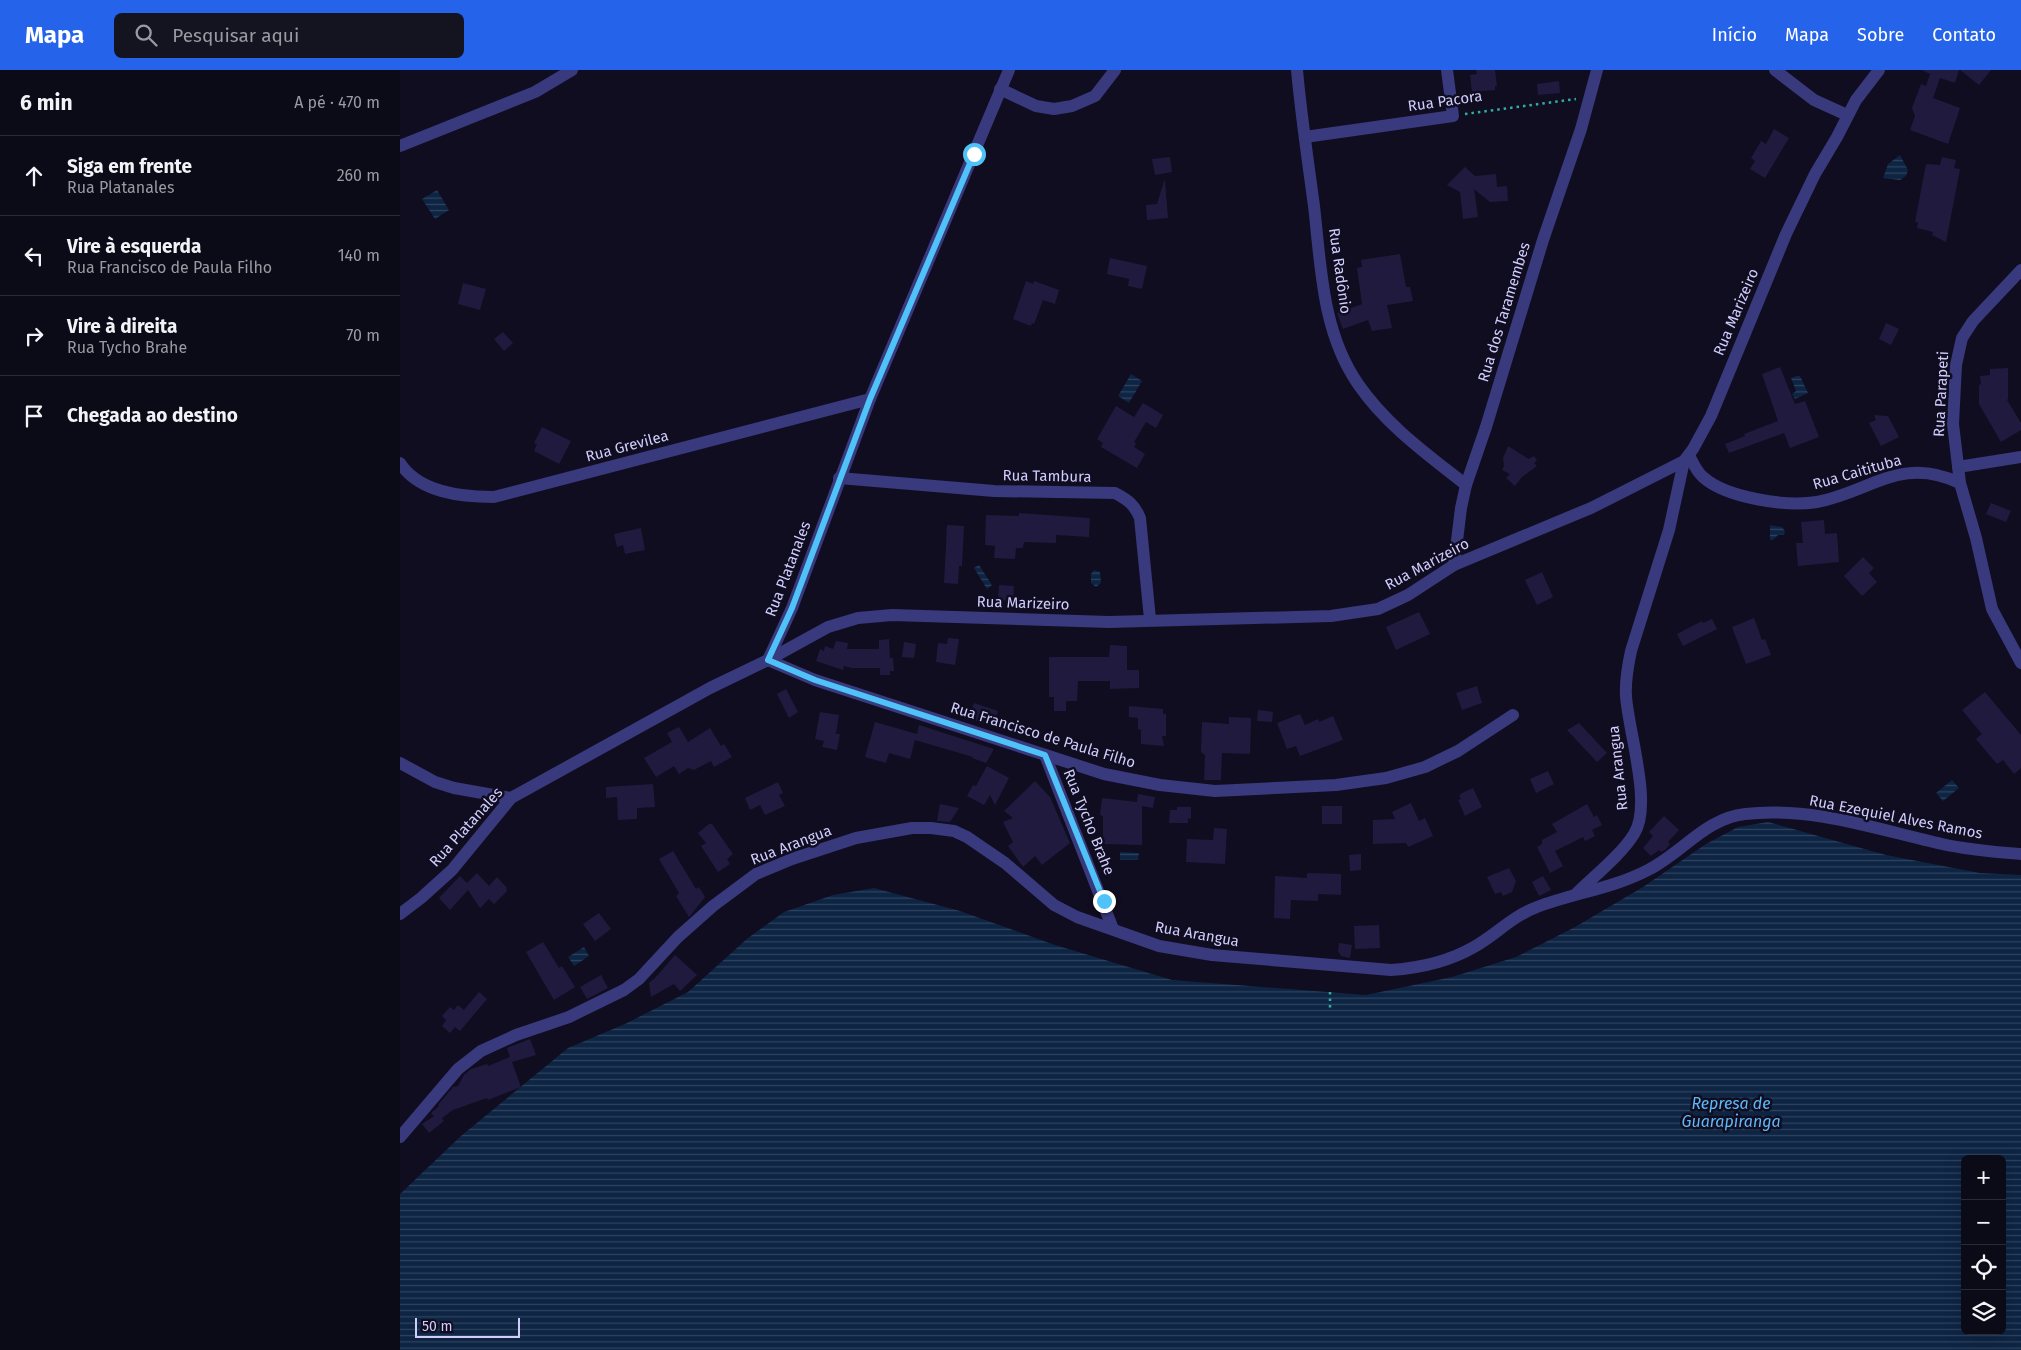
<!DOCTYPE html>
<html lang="pt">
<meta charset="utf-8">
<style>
body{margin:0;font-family:"Fira Sans",sans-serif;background:#141320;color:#f1f3f6}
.controls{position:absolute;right:15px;bottom:15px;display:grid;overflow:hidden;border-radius:8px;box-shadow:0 5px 20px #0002}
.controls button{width:45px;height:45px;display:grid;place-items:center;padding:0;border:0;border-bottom:1px solid #2b2b36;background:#0b0a17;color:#f1f3f6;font:25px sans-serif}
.scale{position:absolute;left:15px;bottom:12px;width:105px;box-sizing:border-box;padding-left:5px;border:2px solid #d0cdfe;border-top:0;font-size:14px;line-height:18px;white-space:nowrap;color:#d0cdfe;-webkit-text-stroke:4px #0f0d1f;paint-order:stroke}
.stop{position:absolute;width:15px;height:15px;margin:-11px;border:4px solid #4fc3f7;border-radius:50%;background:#fff}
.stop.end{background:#4fc3f7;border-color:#fff;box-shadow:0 1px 5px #0008}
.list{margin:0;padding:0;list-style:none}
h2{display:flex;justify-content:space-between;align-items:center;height:65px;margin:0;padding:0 20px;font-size:21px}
h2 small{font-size:16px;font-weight:400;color:#9a9aa1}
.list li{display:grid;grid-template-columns:32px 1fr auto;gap:15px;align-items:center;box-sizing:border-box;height:80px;padding:0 20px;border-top:1px solid #2b2b36}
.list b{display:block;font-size:19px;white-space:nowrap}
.list p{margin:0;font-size:16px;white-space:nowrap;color:#9a9aa1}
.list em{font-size:16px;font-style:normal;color:#9a9aa1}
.icon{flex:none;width:28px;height:28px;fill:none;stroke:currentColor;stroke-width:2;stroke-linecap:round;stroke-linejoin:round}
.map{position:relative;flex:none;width:1621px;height:1280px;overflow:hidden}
header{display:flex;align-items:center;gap:30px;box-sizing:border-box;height:70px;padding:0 25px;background:#2563eb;color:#fff}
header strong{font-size:24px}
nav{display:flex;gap:28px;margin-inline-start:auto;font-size:18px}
.search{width:350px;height:45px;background:#141320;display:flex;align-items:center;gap:12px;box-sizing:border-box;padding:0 18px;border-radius:8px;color:#9a9aa1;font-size:19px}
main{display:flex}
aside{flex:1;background:#0b0a17}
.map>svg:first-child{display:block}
.water{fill:url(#water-rules);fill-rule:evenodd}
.building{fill:#201a3f}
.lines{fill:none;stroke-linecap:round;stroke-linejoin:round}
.path{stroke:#31ada1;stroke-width:2.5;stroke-dasharray:2.5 4;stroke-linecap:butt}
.street{stroke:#39397d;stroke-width:12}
.route{stroke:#4fc3f7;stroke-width:6}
.labels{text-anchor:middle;stroke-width:5;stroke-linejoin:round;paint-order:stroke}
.street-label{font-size:15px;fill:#d0cdfe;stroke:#0f0d1f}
.water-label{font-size:16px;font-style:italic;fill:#5eb8fa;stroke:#0f0d1f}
</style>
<header>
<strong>Mapa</strong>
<div class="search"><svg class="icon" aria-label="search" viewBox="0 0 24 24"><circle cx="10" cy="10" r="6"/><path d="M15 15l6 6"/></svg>Pesquisar aqui</div>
<nav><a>Início</a><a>Mapa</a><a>Sobre</a><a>Contato</a></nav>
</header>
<main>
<aside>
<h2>6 min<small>A pé · 470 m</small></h2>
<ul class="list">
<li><svg class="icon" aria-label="ahead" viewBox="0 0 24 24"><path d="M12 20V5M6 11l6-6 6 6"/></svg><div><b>Siga em frente</b><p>Rua Platanales</p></div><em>260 m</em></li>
<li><svg class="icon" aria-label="left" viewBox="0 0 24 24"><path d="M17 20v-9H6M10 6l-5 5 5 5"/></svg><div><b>Vire à esquerda</b><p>Rua Francisco de Paula Filho</p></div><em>140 m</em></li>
<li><svg class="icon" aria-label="right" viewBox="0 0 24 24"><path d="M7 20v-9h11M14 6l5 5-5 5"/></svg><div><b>Vire à direita</b><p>Rua Tycho Brahe</p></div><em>70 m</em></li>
<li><svg class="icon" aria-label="arrive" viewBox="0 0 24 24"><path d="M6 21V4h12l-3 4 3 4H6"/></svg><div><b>Chegada ao destino</b></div></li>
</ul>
</aside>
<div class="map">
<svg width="1621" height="1280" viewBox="0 0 1621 1280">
<defs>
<pattern id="water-rules" width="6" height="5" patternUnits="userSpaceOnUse" patternTransform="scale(1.25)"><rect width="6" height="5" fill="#0d2443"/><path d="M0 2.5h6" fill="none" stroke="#2f435f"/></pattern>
</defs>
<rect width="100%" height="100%" fill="#0f0d1f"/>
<g class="water">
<path d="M1500,85l8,15 -2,6 -6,4 -17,-2 5,-14z"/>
<path d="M37,120l12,20 -14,9 -13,-20z"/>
<path d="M731,304l11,7 -13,22 -11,-7z"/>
<path d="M1396,306h4l8,17 -13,6 -3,-5 4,-3 -5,-13z"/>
<path d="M1370,455l12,2 3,4 -1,4h-6l-5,5h-3z"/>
<path d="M579,495l13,20 -5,4 -13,-21z"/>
<path d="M694,500l6,2 1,11 -5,4 -5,-4v-9z"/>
<path d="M1552,710l7,8 -16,13 -7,-8z"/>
<path d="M1368,752l118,33 94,18 41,2v475h-1621v-156l61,-58 107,-88 57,-24 63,-32 60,-54 36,-26 49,-17 41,-7 86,23 95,34 117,35 194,15 86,-18 64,-20 59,-30 68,-40 63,-43 32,-17zM1565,1089h37v172h-37z"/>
<path d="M720,782l19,1 -1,7h-18z"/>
<path d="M184,877l5,9 -15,10 -6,-9z"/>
</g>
<g class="building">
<path d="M1076,0h19l2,16h-2v4l-23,2 -2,-17 7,-1z"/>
<path d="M1522,0h37l-4,13 -15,-5 -7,20 27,10 -12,36 -38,-14 5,-14 -3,-8 9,-24 5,2 4,-12z"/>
<path d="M1560,0h31l-12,15z"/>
<path d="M1159,11l1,12 -22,2 -1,-11z"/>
<path d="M1374,59l15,9 -24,40 -15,-9 5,-8 -4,-3 10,-17 5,3z"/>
<path d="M770,87l2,15 -17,3 -3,-16z"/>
<path d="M1542,87l14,3 -2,8 6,1 -14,73 -14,-7 1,-3 -16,-4 1,-6h-3l11,-58 14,1z"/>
<path d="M1065,97l10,9 21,-2 1,13 10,-1 1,15 -18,1 -16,-13 4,28 -15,2 -3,-27 -13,-7z"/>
<path d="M764,111h1l3,37 -21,2 -1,-15 11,-1z"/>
<path d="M1000,184l6,33h4l3,14 -26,4 5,23 -20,3 -4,-11 -25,9 -6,-16 25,-9 -5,-36 5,-1 -1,-7z"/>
<path d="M710,188l37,8 -5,23 -14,-3 1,-7 -22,-5z"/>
<path d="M626,211l7,3 1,-3 25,9 -4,14 -12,-4 -9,24 -2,-1 -1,3 -18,-7z"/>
<path d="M63,213l23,6 -6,21 -22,-6z"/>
<path d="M1486,253l13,6 -8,16 -12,-6z"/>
<path d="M103,262l10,11 -9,8 -10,-12z"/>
<path d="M1380,297l15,37 10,-3 14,36 -29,11 -6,-15 -55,20 -4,-9 20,-8 -1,-2 34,-13 -16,-47z"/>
<path d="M1608,298v31l-1,1 14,23v7l-20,12 -22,-38v-19l2,-1 -1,-8 10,-1v-6z"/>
<path d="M743,333l20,12 -7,13 -10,-6 -12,20 2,1 -2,4 11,7 -8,14 -36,-21 2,-4 -6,-4 19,-33 18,11z"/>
<path d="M1474,345l14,1 11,21 -18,9 -12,-23 7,-3z"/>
<path d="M142,357l29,14 -12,23 -25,-13 3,-7 -3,-1z"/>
<path d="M1108,376l21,13 5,-3 3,4 -3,3 3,3 -15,11 -7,9 -9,-8 4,-4 -8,-4 2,-4 -1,-8z"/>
<path d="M1591,433l20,8 -5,11 -20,-8z"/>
<path d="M619,443l71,5 -1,19 -33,-2v8l-32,-1 -1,6h-7l-1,11 -21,-1 1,-12 -10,-1 1,-30 33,1z"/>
<path d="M1424,450l1,14 12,-1 2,29 -41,4 -2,-23h7l-2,-21z"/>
<path d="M547,455l17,1 -2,40h-3l-1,18 -14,-1z"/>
<path d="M241,458l4,22 -20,4 -2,-9 -6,2 -3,-13z"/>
<path d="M1463,487l11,11 -5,5 8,9 -15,14 -18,-20z"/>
<path d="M1142,502l11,25 -16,8 -12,-25z"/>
<path d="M599,515l15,1 -1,15 -15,-1z"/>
<path d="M1019,542l11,22 -34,16 -10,-23z"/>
<path d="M1354,548l8,22 3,-1 6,16 -25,9 -14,-37z"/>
<path d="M1312,549l5,10 -34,17 -6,-12 25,-13 1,2z"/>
<path d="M548,568l11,1 -4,26 -19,-3 2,-19 9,1z"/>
<path d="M489,569l1,19h3l1,13h-4v4h-10v-7h-28l-8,-2 -1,4 -27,-9 4,-12 4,2 1,-5 8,3 3,-8 12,2 -1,6h32v-9z"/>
<path d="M504,572l12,2 -2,14 -12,-1z"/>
<path d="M710,575l17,1v24h12v18l-29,1v-8h-32l-1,20h-11v10h-12v-14h-5v-40h60z"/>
<path d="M1077,616l5,17 -20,7 -6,-17z"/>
<path d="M386,619l12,23 -9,6 -12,-24z"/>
<path d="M1585,622l36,43v33l-7,6 -11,-14 -6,4 -21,-25 6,-5 -20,-24z"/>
<path d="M574,633l24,8 -5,16 -24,-9z"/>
<path d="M729,636l34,3v5h3v22h-4l2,10 -23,-2v-14l-3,-1v-11l-9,-1z"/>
<path d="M858,640l15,2 -1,10 -15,-1z"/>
<path d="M420,642l19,3 -3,19h4l-3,16 -15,-3 2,-6 -9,-2z"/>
<path d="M900,644l5,11 13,-6 1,3 14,-6 10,24 -43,16 -4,-10 -9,3 -10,-26z"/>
<path d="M829,647l22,1 -1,36 -28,-1 -1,27h-17l1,-25 -4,-3 1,-30 27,2z"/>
<path d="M475,652l42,12 2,-9 75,24 -8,14 -14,-5 1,-1 -58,-17 -5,19 -21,-6 -3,10 -21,-6z"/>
<path d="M1179,653l28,30 -10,9 -30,-32z"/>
<path d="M279,657l9,15 22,-14 11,18 3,-2 8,13 -18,10 -3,-6 -17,9 -6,-2 -9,6 -5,-8 -18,11 -12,-19 28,-16 -5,-9z"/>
<path d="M587,696l22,12 -14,27 -5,-10 -6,10 -17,-9 6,-11 3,1z"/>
<path d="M1148,701l6,13 -18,9 -6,-14z"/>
<path d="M635,711l15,16 20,46 -28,22 -7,-9 -12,11 -15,-21 5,-4 -10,-20 10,-4 -9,-7z"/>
<path d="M378,712l5,11 -4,2 6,11 -20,9 -5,-10 -10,5 -5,-12z"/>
<path d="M253,714l2,23 -18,1v11l-19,1 -1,-23 -11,1v-11z"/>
<path d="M1073,718l9,19 -17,9 -7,-16 3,-1 -2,-3 3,-3z"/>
<path d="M738,724l17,3 -2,11 -11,-2v39l-39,-1v-28l-3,-1 2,-17 35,4z"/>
<path d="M1011,733l8,18 6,-3 8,18 -25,11 -2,-4 -33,1v-24l22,-1 -3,-7z"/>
<path d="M540,734l19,4 -9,14 -13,-1z"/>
<path d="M1187,734l7,13 3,-2 5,10 -10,5 3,6 -10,5 -2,-4 -28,14 8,15 -13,7 -13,-26 5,-3v-4l15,-8 -5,-8z"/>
<rect x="922" y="736" width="20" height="18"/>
<path d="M777,737h14v12l-3,-1v5h-19l1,-13h7z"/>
<path d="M1264,746l15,14 -11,12 2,2 -5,6 -4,2 -2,-2 -8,6 -8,-8 10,-12 -4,-4z"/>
<path d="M309,754h3l21,30 -6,5 3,5 -12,8 -17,-26 5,-3 -8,-10z"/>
<path d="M814,758l13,1 -2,35 -39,-2 1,-23 26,1z"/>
<path d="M273,781l23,38 3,-2 6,10 -16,20 -13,-21 3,-3 -20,-34z"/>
<path d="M961,784v16l-11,1 -1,-16z"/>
<path d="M1109,798l7,13 -4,11 -9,4 -2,-4 -6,2 -8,-17z"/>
<path d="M77,803l12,13 8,-9 10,11 -1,1 1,2 -13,13 -5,-5 -9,9 -12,-18 -18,20 -11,-12 21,-22 7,7z"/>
<path d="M907,803l34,1v21l-23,-1v7l-27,-1 -1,19 -16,-1 1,-42 32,2z"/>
<path d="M1143,806l8,14 -12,6 -7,-14z"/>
<path d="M199,843l12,16 -16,12 -12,-17z"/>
<path d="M979,855l1,23 -25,1 -1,-23z"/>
<path d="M143,872l16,26 3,-2 13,21 -21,13 -28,-48z"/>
<path d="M939,873l13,2 -2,13 -9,-2 -3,-5z"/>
<path d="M275,885l22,20 -17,16 -6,-7 -23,13 -2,-14 7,-6z"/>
<path d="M201,905l7,13 -21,11 -7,-12z"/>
<path d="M79,922l8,7 -27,32 -5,-4 -5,6 -8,-7 4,-6 -4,-4 8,-9 4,3 4,-5 6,5z"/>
<path d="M130,969l6,16 -24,7 9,25 -33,13 -1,-2 -34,12 -11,8 2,3 -15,12 -7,-9 12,-8 -3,-3 8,-7 -1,-1 15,-18 5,-1 6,-11 7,-6 16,-5 1,2 22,-9 -3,-9z"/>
</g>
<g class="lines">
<g class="path">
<path d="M1065,44l111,-15"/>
<path d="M930,922v16"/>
</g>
<g class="street">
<path d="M897,0c4,45 11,91 17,136 7,61 8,126 44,178 29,42 69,70 108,101"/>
<path d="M1375,0l39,30 33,15"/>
<path d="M600,19l36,17 18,3 18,-3 23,-10 20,-26"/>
<path d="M905,67l148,-21 -6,-46"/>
<path d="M0,76l135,-54 37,-22"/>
<path d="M1621,200l-48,51 -11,17 -6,27 -3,59 7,59 16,55 16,71 29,54"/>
<path d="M1289,385c4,8 7,16 14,22 23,21 84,30 114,25 54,-10 83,-47 143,-19"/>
<path d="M0,393c19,30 62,34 94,34l376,-98"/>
<path d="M1558,397l63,-10"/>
<path d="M439,408l155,13 121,2c13,7 19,11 25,25l10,101"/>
<path d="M1054,495l7,-57 5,-23 20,-58 57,-187 38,-111 16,-59"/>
<path d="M368,590l47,20 289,94 56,11 55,6 121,-6 50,-7 39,-11 33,-16 55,-36"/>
<path d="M368,590l24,-52 78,-209 139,-329"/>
<path d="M645,685l68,174"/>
<path d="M0,693l35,19 19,6 57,10"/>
<path d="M1176,824c17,-17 46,-40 58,-60 19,-29 -6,-104 -8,-138 -1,-15 2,-31 5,-45l38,-121 15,-69"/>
<path d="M0,844l21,-16 31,-28 59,-72 199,-110 58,-28 60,-33 30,-9 34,-3 217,7 222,-6 47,-7 30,-14 46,-30 137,-57 93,-47 9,-12 18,-33 75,-182 29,-60 22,-37 19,-37 23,-30"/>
<path d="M0,1067l58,-68 23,-18 35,-16 53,-18 55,-27 15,-11 39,-42 35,-31 43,-32 36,-15 64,-21 56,-10h19l23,3 13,6 38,26 49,42 23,12 82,29 53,9 179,15c29,-2 57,-8 83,-23 23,-13 37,-30 63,-40 37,-14 77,-19 111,-37 34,-17 58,-52 97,-56 67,-8 134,16 197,30 26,6 53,8 79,10"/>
</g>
</g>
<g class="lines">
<path class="route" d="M574,84l-104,245 -78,209 -24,52 47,20 230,75 59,146"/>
</g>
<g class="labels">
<g class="street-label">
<text transform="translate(1045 31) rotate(-8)" y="5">Rua Pacora</text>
<text transform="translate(940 201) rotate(82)" y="5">Rua Radônio</text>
<text transform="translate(1104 242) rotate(-73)" y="5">Rua dos Taramembes</text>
<text transform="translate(1336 242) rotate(-67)" y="5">Rua Marizeiro</text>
<text transform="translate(1541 324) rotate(-87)" y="5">Rua Parapeti</text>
<text transform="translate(227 376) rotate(-15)" y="5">Rua Grevilea</text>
<text transform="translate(1457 402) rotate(-16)" y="5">Rua Caitituba</text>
<text transform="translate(647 406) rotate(1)" y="5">Rua Tambura</text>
<text transform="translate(1027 494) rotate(-28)" y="5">Rua Marizeiro</text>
<text transform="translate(388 499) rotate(-69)" y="5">Rua Platanales</text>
<text transform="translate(623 533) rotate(2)" y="5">Rua Marizeiro</text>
<text transform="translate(643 665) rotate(17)" y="5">Rua Francisco de Paula Filho</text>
<text transform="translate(1218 698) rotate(-96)" y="5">Rua Arangua</text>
<text transform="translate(1496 747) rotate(11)" y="5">Rua Ezequiel Alves Ramos</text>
<text transform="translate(689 752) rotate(68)" y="5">Rua Tycho Brahe</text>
<text transform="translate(66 757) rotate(-48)" y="5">Rua Platanales</text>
<text transform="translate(391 775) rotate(-21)" y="5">Rua Arangua</text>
<text transform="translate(797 864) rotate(10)" y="5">Rua Arangua</text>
</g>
<g class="water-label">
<text x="1331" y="1039">Represa de<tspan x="1331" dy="18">Guarapiranga</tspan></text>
</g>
</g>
</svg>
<div class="controls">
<button>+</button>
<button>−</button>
<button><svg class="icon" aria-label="locate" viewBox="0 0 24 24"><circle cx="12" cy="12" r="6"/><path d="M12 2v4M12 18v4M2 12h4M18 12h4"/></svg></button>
<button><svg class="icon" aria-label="layers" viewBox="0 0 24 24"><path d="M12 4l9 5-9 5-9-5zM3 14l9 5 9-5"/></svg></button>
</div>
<div class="scale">50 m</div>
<div class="stop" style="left:574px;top:84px"></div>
<div class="stop end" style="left:704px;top:831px"></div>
</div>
</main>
